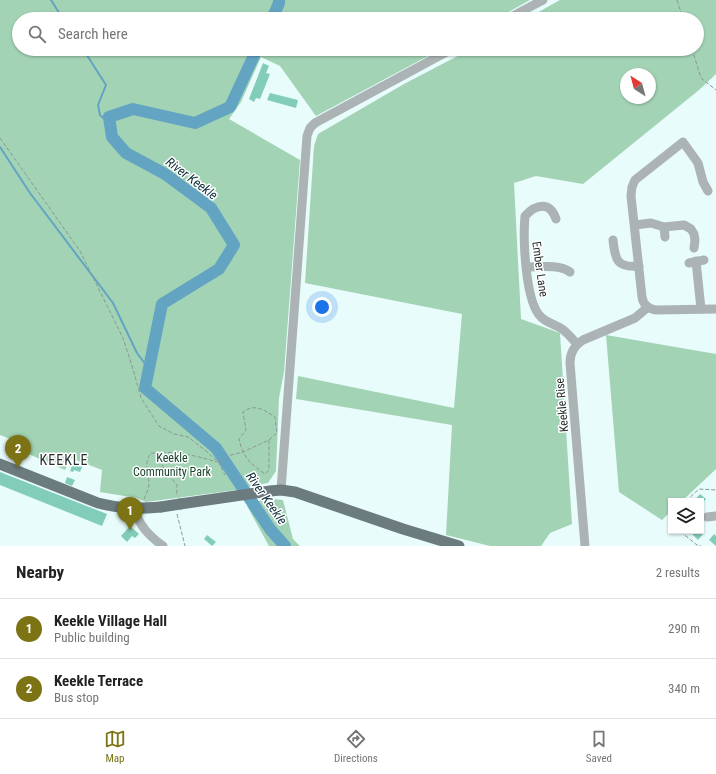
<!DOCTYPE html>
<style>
body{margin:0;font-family:"Roboto Condensed",sans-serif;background:#f2f2f2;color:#222}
.controls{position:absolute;right:12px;bottom:12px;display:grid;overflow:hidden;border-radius:0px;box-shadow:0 1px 3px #0004}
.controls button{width:36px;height:36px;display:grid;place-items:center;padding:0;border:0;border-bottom:1px solid #e0e0e0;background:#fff;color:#222;font:20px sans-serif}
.compass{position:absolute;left:620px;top:68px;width:36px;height:36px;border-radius:50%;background:#fff;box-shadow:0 1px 3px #0004;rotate:324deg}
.you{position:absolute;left:322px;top:307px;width:14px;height:14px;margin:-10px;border:3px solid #fff;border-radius:50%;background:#1a73e8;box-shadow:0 0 0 6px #1a73e833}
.badge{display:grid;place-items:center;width:26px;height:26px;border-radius:50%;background:#7c7314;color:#fff;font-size:13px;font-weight:700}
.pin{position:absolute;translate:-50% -33px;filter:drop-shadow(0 1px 2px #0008)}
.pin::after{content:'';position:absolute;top:21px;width:14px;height:12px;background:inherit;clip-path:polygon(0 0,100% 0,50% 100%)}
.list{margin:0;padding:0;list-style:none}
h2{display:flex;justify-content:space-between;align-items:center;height:52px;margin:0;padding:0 16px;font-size:17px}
h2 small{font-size:13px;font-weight:400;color:#767676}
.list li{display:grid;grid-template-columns:26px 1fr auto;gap:12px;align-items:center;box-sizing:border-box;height:60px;padding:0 16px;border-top:1px solid #e0e0e0}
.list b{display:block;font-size:15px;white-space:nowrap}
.list p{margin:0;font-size:13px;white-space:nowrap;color:#767676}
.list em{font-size:13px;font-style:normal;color:#767676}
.icon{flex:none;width:22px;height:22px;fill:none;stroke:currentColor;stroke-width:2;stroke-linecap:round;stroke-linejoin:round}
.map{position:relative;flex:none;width:716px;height:546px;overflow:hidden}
.search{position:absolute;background:#fff;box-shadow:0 1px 3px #0004;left:12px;right:12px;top:12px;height:44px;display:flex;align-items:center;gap:10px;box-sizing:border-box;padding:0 14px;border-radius:22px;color:#767676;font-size:15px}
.sheet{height:172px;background:#fff}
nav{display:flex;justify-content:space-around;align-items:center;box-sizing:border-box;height:56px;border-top:1px solid #e0e0e0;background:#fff;font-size:11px;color:#767676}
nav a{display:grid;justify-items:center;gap:2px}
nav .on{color:#7c7314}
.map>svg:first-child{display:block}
.green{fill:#a2d3b4;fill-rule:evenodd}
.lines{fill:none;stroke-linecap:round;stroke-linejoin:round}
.stream{stroke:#63a4c3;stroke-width:2}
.river{stroke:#63a4c3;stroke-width:12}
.building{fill:#82cdb9}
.path{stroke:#8a9897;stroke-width:1;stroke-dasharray:4 2;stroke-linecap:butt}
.minor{stroke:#abb3b5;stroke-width:9}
.major{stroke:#6c7b7e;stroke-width:11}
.major-bridge{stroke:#6c7b7e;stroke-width:11}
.labels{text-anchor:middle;stroke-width:3;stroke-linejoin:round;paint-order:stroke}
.street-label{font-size:12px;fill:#272e2e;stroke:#fff}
.park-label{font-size:12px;fill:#18462e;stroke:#fff}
.water-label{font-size:13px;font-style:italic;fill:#0e2e3b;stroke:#fff}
.quarter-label{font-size:14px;letter-spacing:1px;fill:#272e2e;stroke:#fff}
</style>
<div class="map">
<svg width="716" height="546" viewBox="0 0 716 546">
<rect width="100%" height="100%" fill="#e8fcfb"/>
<g class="green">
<path d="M0,0h530l-34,19h-477v30h422l-125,67 -36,-50 -19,-9 -20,45 -12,17 71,41 -16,212 -5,26 -3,73 -8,12 -17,3 -14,5 -1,-1 -90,12 -9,-4 -37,-6 2,-22 -31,-12 -6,12 -41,-18 2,-7 -26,-10z"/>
<path d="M560,0h156v74l-17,16 -116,94 -47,-8 -22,7 7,136 39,14 12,191 -22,9 -9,13h-51l-44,-11 6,-110 -156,-26 2,-23 156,32 8,-94 -157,-31 9,-137 4,-12 86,-50 67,-35h226v-30h-171zM626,74h24v24h-24z"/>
<path d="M606,335l110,19v115l-34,32h-11v10l-9,9 -43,-28z"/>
<path d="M265,498l18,2 10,39 7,7h-31l-22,-40z"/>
</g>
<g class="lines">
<g class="stream">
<path d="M51,0l12,19"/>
<path d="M83,49l23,36 -8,20 2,10 10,9"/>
<path d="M0,147l30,46 83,110 24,50 12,16"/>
</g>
<g class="river">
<path d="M272,19l7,-16v-3"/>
<path d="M257,49l-27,58 -35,16 -62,-14 -24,8 3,20 14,16 39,21 46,34 23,37 -15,24 -57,35 -17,84 71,60 54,81 15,17"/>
</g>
</g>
<g class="building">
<path d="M263,63l6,3 -3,7 4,1 -10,25 -4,-1 -2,4 -5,-3z"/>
<path d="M270,93l28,7 -2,8 -29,-8z"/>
<path d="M73,463l9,4 -2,5 -6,-2 -1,2 -3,-1z"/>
<path d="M0,472l107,42 -5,12 -102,-41z"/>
<path d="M67,477l8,3 -3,6 -7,-3z"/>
<path d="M700,494l6,5 -5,5v-3h-7z"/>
<path d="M130,526l9,8 -4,4 -3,-2 -5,6 -6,-6z"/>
<path d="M689,531h12l2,3 -5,6z"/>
<path d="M714,534l2,2v10l-7,-6z"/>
<path d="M207,535l9,7 -4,4 -8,-7z"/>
</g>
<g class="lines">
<g class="path">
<path d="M677,0l6,19"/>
<path d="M692,49l9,29 15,12"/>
<path d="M0,138l80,113 43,87 10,31 8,29 18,28 15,8 14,3 17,13 14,13 6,12"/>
<path d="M156,453c21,-2 41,3 61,9"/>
<path d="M220,462l11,-7 12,-3 26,-12 8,-7 -2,-16c-11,-7 -20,-14 -32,-5l3,18 -7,9c4,19 12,25 26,35l4,-4v-30"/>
<path d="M144,499c2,-5 5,-10 5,-15 0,-13 -6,-20 2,-31h5l9,18 12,14v6l-1,5"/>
<path d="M686,501l13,-12 17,1"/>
<path d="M177,514l8,32"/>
<path d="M682,531v2l15,12 4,1"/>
</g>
<g class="minor">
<path d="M507,19l36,-19"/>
<path d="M708,191l-5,-9 -5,-19 -15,-21 -48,38 -3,7 -1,9 11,101c1,7 6,12 14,13l60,-1"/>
<path d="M556,219c-6,-18 -20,-15 -31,-3 -2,22 0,86 16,101 6,6 14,7 21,12 6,4 10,10 15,15"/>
<path d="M635,225l16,-2 13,4 20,-2 7,4 3,5 1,6 -1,8"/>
<path d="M664,227l1,10"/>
<path d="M613,240c2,20 4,28 26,26"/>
<path d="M696,261l5,48"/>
<path d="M689,263l15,-3"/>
<path d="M527,267c12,0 32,-3 43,5"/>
<path d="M281,490l26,-354 3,-8 5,-5 137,-74"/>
<path d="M134,510c7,17 14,25 29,36"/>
<path d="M707,517l9,-1"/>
<path d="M585,546l-15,-183c0,-10 5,-18 13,-23l52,-22 13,-11"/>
</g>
<g class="major">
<path d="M0,464l98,39c24,6 39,6 63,4"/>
<path d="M180,504l90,-13 11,-1 14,2 108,37 56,17"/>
</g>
<path class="major-bridge" d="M161,507l19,-3"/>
</g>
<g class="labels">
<g class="street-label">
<text transform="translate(540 269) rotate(82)" y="4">Ember Lane</text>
<text transform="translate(562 405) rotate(-95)" y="4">Keekle Rise</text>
</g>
<g class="park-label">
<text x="172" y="462">Keekle<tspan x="172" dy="14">Community Park</tspan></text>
</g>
<g class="water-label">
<text transform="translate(192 178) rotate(37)" y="5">River Keekle</text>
<text transform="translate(267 498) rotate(55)" y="5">River Keekle</text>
</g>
<g class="quarter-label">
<text x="64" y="465">KEEKLE</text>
</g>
</g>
</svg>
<div class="controls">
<button><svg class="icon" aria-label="layers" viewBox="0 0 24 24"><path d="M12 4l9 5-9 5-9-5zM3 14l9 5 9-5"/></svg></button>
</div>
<svg class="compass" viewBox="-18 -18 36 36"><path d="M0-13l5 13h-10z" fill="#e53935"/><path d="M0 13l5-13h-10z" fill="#767676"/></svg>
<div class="you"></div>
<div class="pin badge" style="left:130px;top:530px">1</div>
<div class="pin badge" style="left:18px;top:468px">2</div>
<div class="search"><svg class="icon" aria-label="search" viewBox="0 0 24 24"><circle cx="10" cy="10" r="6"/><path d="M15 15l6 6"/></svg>Search here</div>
</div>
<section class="sheet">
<h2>Nearby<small>2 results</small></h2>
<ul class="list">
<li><span class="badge">1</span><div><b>Keekle Village Hall</b><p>Public building</p></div><em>290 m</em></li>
<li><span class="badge">2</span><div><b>Keekle Terrace</b><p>Bus stop</p></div><em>340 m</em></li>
</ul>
</section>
<nav>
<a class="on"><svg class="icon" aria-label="map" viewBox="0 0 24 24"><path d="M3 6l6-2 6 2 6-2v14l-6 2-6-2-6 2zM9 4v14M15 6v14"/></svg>Map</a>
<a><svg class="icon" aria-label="directions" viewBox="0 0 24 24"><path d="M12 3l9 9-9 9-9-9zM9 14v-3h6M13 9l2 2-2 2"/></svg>Directions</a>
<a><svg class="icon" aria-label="saved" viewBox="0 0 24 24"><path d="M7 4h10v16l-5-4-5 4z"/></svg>Saved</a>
</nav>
